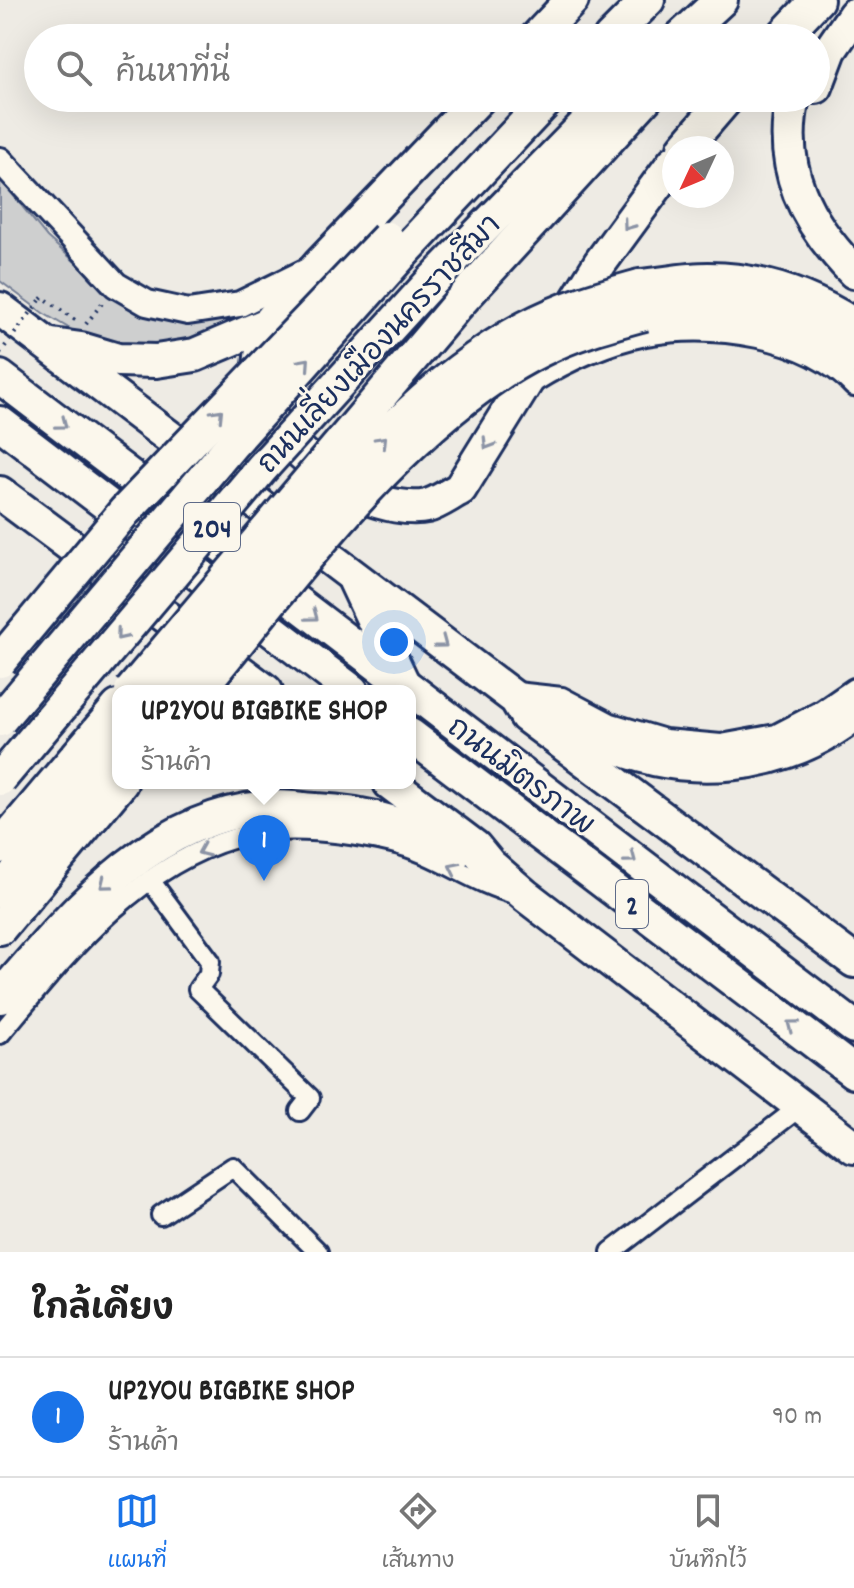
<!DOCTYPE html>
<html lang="th">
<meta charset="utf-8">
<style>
body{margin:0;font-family:Dekko,"Playpen Sans Thai",sans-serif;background:#f2f2f2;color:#222}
.compass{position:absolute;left:662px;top:136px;width:72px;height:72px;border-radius:50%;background:#fff;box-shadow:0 8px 32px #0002;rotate:226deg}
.you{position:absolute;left:394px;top:642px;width:28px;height:28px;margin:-20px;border:6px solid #fff;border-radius:50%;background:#1a73e8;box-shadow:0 0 0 12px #1a73e833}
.badge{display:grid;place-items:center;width:52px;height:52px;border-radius:50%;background:#1a73e8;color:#fff;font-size:26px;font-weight:700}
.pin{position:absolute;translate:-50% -66px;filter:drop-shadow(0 2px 4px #0008)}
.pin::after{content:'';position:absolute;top:42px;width:28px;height:24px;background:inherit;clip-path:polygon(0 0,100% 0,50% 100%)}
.popup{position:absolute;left:112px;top:685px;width:304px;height:104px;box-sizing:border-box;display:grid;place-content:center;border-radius:16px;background:#fff;filter:drop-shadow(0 2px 6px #0005);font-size:26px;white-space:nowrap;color:#767676}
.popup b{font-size:30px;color:#222}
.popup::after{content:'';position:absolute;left:50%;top:100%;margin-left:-16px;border:16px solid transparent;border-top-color:#fff}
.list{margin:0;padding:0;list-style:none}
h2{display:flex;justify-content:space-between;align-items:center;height:104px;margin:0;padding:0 32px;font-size:34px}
h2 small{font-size:26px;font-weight:400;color:#767676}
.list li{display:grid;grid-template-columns:52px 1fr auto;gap:24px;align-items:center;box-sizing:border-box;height:120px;padding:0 32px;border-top:2px solid #e0e0e0}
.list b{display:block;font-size:30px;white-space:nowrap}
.list p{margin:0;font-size:26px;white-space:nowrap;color:#767676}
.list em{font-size:26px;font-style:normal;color:#767676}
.icon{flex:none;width:44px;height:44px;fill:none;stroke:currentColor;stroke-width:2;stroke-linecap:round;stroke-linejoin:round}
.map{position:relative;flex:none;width:854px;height:1252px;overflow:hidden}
.search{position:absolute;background:#fff;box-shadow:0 8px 32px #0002;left:24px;right:24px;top:24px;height:88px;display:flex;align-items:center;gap:20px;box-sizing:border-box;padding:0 28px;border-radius:44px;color:#767676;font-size:30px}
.sheet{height:224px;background:#fff}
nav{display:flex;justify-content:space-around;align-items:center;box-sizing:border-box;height:112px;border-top:2px solid #e0e0e0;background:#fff;font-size:22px;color:#767676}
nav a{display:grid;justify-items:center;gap:4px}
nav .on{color:#1a73e8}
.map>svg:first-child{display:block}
.green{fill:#cecfcf;stroke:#747f96;stroke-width:2}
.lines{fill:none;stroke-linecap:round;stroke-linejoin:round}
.minor-casing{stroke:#1b2f5e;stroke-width:24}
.tertiary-casing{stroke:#1b2f5e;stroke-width:30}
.trunk-casing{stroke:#1b2f5e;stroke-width:38}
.path{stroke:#1b2f5e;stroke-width:4;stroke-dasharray:2 6;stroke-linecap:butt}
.minor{stroke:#fbf7ec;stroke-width:18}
.tertiary{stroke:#fbf7ec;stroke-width:24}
.trunk{stroke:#fbf7ec;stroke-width:32}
.trunk-bridge-casing{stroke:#1b2f5e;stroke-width:38;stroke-linecap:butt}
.path-bridge{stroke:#1b2f5e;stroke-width:4;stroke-dasharray:2 6;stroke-linecap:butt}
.trunk-bridge{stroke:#fbf7ec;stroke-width:32}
.oneway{stroke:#8b93a5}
.labels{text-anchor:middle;stroke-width:6;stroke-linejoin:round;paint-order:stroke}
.shield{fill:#fbf7ec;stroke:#5e6b89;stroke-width:2}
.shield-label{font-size:28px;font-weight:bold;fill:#1b2f5e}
.street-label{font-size:30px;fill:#1b2f5e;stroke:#fbf7ec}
</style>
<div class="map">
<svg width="854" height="1252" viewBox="0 0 854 1252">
<rect width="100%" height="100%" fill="#eeebe4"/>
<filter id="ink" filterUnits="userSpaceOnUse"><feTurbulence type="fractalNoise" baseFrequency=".0125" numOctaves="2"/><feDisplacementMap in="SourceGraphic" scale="16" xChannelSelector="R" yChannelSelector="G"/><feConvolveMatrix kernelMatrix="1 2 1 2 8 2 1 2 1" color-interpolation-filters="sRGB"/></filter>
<g filter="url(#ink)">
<path class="green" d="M0,179l47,58 63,56 78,29 55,-3 -54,24 -69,6 -29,-8 -48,-28 -43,-32z"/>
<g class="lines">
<defs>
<g id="minor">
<path d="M533,383c34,-21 73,-39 113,-47 66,-12 161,0 208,51"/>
<path d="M507,691l55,6 49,26 54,16 56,5 55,-10 46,-24 32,-22"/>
<path d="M150,880l60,81 -1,13 -11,15 112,109 -10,13"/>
<path d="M0,1034c65,-77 134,-167 235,-196 49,-14 108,-6 157,5 44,10 80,40 123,51"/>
<path d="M161,1215l72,-48 85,85"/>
<path d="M611,1252l190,-146"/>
</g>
<path id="tertiary" d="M0,160l116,125 31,18 41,9 52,-8 69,-34"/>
<g id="trunk">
<path d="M536,38l36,-38"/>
<path d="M610,38l38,-38"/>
<path d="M680,38l41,-38"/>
<path d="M781,38l36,-38"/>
<path d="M816,87l14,-37 24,-35"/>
<path d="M793,98c-16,70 13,125 61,174"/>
<path d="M684,148l43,-50"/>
<path d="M402,254l147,-156"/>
<path d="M431,282l180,-184"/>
<path d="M640,286c22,-2 46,-7 68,-7 53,0 102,18 146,46"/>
<path d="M458,304l188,-206"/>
<path d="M0,309l516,390 10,17 328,245"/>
<path d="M644,314l56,-6 60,6 45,15 49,29"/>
<path d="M268,324c-5,20 -11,46 -8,67 5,39 72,92 106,106 16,7 44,13 61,9 11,-3 23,-12 33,-17l140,-226 74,-101"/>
<path d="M52,345l29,4 37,11 38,1 39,-6 73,-31 51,-59 160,-167"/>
<path d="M0,377l854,650"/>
<path d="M0,423l352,268"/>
<path d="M0,493l266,198"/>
<path d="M355,581l47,100"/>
<path d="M545,709c20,11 39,24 59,33 82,38 179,28 250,-27"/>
<path d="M410,735l444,337"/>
<path d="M390,783l85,64 14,17 37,32 328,251"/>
<path d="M0,847l118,-140"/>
<path d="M0,892l118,-143"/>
<path d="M0,928l121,-145"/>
<path d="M0,997c72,-83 154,-185 274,-190 14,0 29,2 43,3 49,2 97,16 140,41"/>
</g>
</defs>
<use href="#minor" class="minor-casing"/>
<use href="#tertiary" class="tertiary-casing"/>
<use href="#trunk" class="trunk-casing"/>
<g class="path">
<path d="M41,299l2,-2 32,23"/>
<path d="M86,324l17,-22"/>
</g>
<use href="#minor" class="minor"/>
<use href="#tertiary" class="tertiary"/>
<use href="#trunk" class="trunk"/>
<defs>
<g id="trunk-bridge">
<path d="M0,661l125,-150 262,-273"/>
<path d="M131,691l327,-387"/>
<path d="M166,691c38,-45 76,-91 114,-136 71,-85 147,-175 245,-227 37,-20 75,-31 115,-42"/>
<path d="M198,691c94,-113 209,-275 343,-341 33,-17 67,-26 103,-36"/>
<path d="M0,720l233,-277 169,-189"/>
<path d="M0,779l262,-311 169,-186"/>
</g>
</defs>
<use href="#trunk-bridge" class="trunk-bridge-casing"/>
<path class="path-bridge" d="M0,353l41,-54"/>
<use href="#trunk-bridge" class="trunk-bridge"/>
</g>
<defs><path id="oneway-chevron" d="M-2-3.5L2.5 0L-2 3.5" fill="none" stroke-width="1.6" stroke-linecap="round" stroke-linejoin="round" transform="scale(2)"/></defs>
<g class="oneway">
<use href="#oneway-chevron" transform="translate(628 225) rotate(126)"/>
<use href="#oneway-chevron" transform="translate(305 363) rotate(-48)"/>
<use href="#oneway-chevron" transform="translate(218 414) rotate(-46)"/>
<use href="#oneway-chevron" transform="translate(62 424) rotate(37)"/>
<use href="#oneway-chevron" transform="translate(382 441) rotate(-46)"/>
<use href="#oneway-chevron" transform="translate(488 444) rotate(122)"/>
<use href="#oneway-chevron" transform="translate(313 616) rotate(37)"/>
<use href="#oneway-chevron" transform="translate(121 635) rotate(130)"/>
<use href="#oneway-chevron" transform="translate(442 643) rotate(37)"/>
<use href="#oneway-chevron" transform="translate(203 851) rotate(157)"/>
<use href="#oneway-chevron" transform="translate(631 858) rotate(37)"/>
<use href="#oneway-chevron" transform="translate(454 868) rotate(-154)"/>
<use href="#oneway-chevron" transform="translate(105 884) rotate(141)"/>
<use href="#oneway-chevron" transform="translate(792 1025) rotate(-143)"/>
</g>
</g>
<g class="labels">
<g class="shield">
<rect x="184" y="503" width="56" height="48" rx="6"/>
<rect x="616" y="880" width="32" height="48" rx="6"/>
</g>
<g class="shield-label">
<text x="212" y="537">204</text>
<text x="632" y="914">2</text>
</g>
<g class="street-label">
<text transform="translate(378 343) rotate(-47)" y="10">ถนนเลี่ยงเมืองนครราชสีมา</text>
<text transform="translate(522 775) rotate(37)" y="10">ถนนมิตรภาพ</text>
</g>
</g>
</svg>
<svg class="compass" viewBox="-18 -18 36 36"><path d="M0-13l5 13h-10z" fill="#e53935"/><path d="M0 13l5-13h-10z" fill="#767676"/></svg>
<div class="you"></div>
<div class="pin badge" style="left:264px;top:881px">1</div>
<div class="popup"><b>UP2YOU BIGBIKE SHOP</b>ร้านค้า</div>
<div class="search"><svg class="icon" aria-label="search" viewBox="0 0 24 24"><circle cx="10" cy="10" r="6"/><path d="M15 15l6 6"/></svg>ค้นหาที่นี่</div>
</div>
<section class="sheet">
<h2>ใกล้เคียง<small></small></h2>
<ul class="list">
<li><span class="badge">1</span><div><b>UP2YOU BIGBIKE SHOP</b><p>ร้านค้า</p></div><em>90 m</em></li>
</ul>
</section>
<nav>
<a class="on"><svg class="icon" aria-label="map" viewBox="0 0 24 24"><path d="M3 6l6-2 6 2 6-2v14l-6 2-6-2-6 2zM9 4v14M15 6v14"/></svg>แผนที่</a>
<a><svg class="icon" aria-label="directions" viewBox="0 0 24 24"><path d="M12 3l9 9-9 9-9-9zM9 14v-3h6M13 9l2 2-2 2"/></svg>เส้นทาง</a>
<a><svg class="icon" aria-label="saved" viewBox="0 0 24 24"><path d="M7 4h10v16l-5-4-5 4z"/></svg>บันทึกไว้</a>
</nav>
